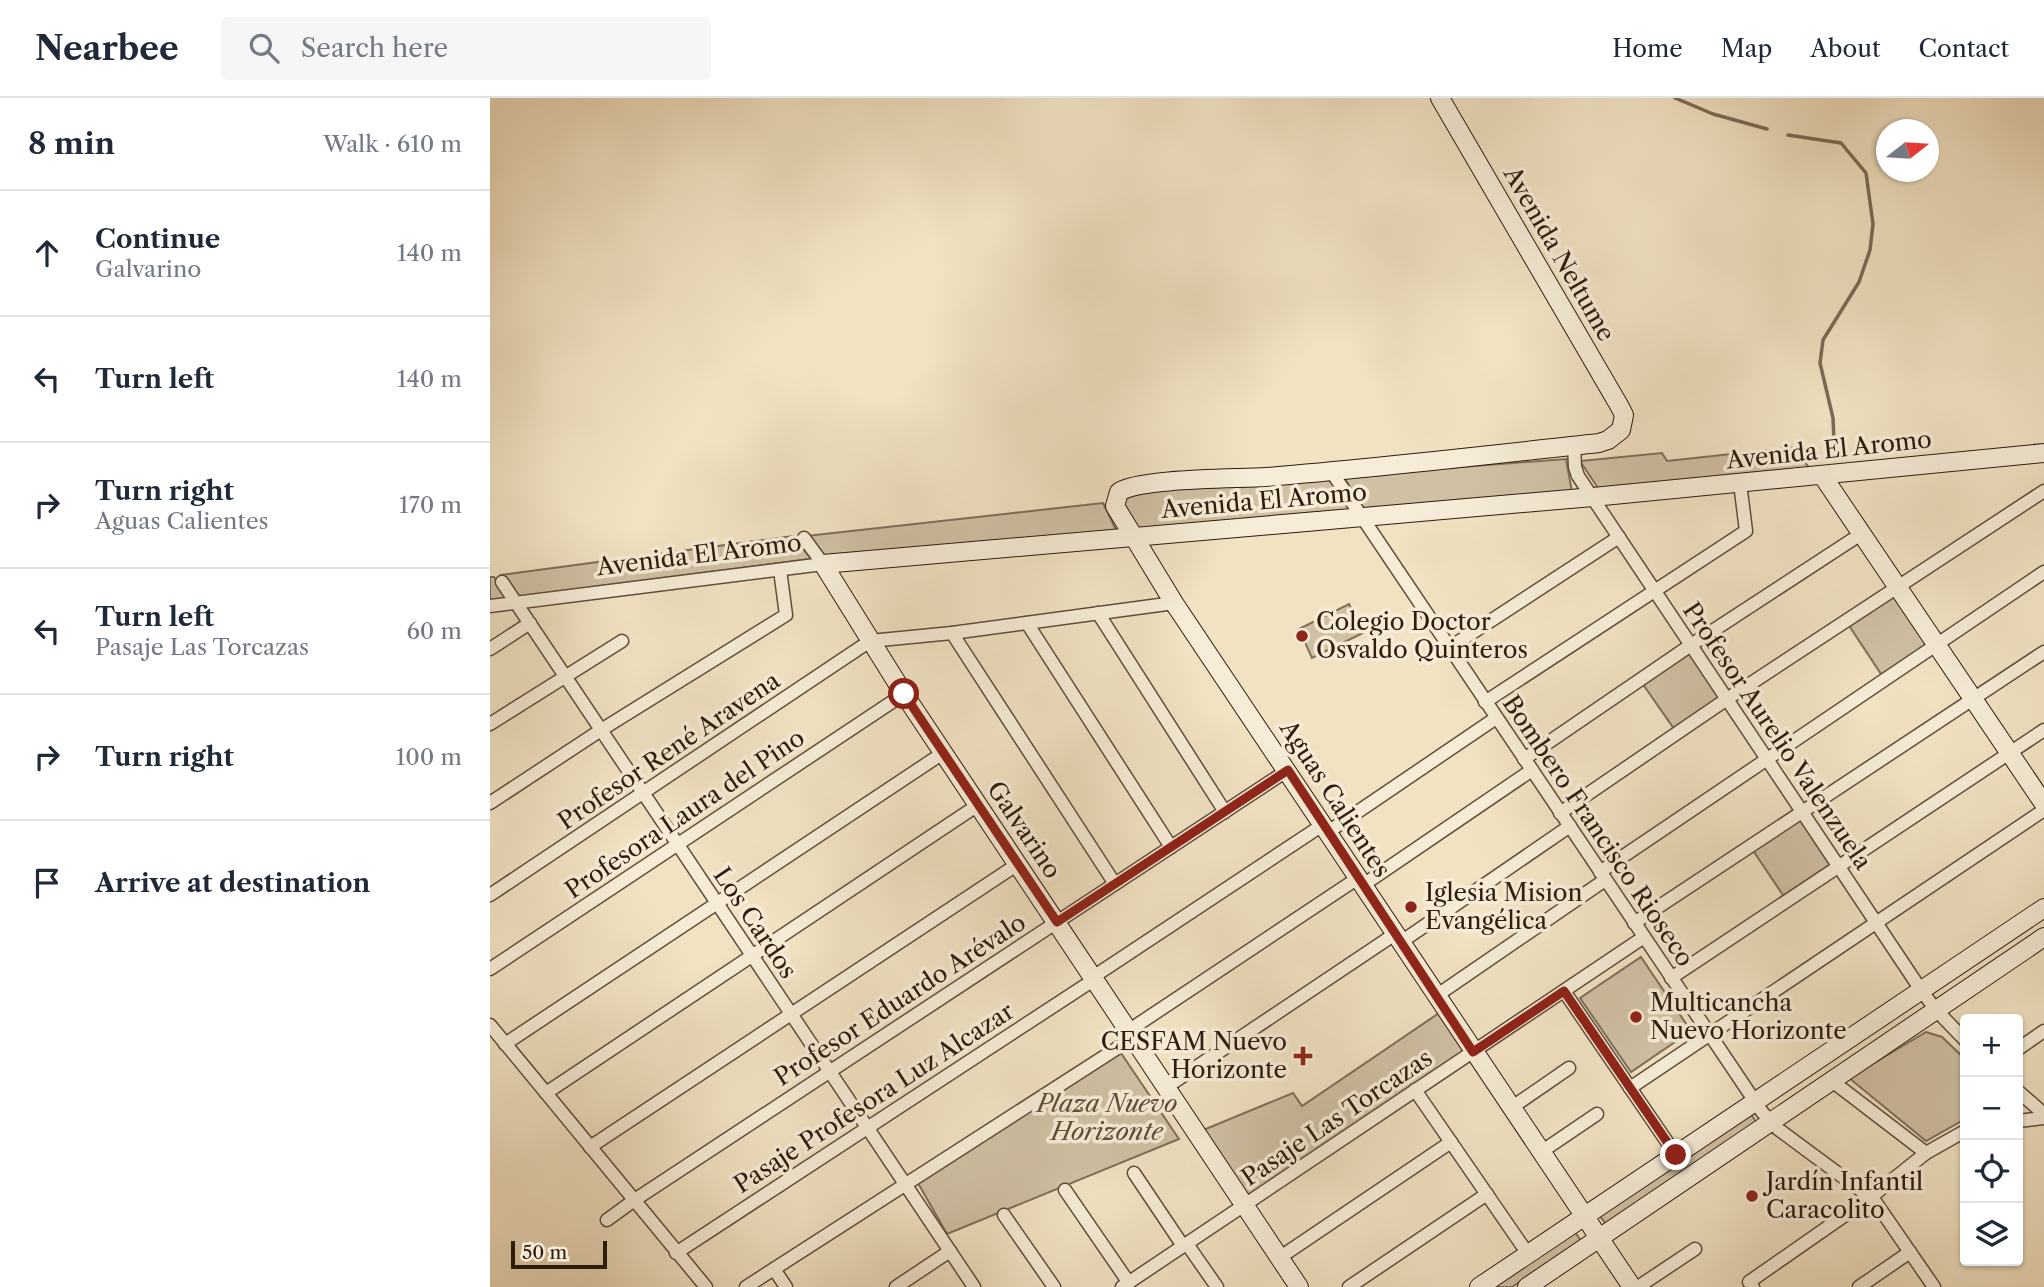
<!DOCTYPE html>
<meta charset="utf-8">
<style>
body{margin:0;font-family:"Libre Caslon Text",serif;background:#f6f6f7;color:#1f2937}
.controls{position:absolute;right:21px;bottom:21px;display:grid;overflow:hidden;border-radius:7px;box-shadow:0 2px 5px #0004}
.controls button{width:63px;height:63px;display:grid;place-items:center;padding:0;border:0;border-bottom:2px solid #e0e1e3;background:#fff;color:#1f2937;font:35px sans-serif}
.compass{position:absolute;left:1386px;top:21px;width:63px;height:63px;border-radius:50%;background:#fff;box-shadow:0 2px 5px #0004;rotate:73deg}
.scale{position:absolute;left:21px;bottom:18px;width:96px;box-sizing:border-box;padding-left:7px;border:4px solid #2e1c0f;border-top:0;font-size:19px;line-height:24px;white-space:nowrap;color:#2e1c0f;-webkit-text-stroke:5px #f6ecd7;paint-order:stroke}
.stop{position:absolute;width:21px;height:21px;margin:-16px;border:5px solid #8f2418;border-radius:50%;background:#fff}
.stop.end{background:#8f2418;border-color:#fff;box-shadow:0 2px 7px #0008}
.list{margin:0;padding:0;list-style:none}
h2{display:flex;justify-content:space-between;align-items:center;height:91px;margin:0;padding:0 28px;font-size:30px}
h2 small{font-size:23px;font-weight:400;color:#747a83}
.list li{display:grid;grid-template-columns:46px 1fr auto;gap:21px;align-items:center;box-sizing:border-box;height:126px;padding:0 28px;border-top:2px solid #e0e1e3}
.list b{display:block;font-size:26px;white-space:nowrap}
.list p{margin:0;font-size:23px;white-space:nowrap;color:#747a83}
.list em{font-size:23px;font-style:normal;color:#747a83}
.icon{flex:none;width:38px;height:38px;fill:none;stroke:currentColor;stroke-width:2;stroke-linecap:round;stroke-linejoin:round}
.map{position:relative;flex:none;width:1554px;height:1189px;overflow:hidden}
header{display:flex;align-items:center;gap:42px;box-sizing:border-box;height:98px;padding:0 35px;background:#fff;border-bottom:2px solid #e0e1e3}
header strong{font-size:33px}
nav{display:flex;gap:38px;margin-inline-start:auto;font-size:24px}
.search{width:490px;height:63px;background:#f6f6f7;display:flex;align-items:center;gap:18px;box-sizing:border-box;padding:0 24px;border-radius:7px;color:#747a83;font-size:26px}
main{display:flex}
aside{flex:1;background:#fff}
.map>svg:first-child{display:block}
.green{fill:#d0c0a4;stroke:#7f6e5a;stroke-width:2}
.lines{fill:none;stroke-linecap:round;stroke-linejoin:round}
.stream{stroke:#7b6b56;stroke-width:3.5}
.street-casing{stroke:#5f4e3c;stroke-width:15}
.secondary-casing{stroke:#2e1c0f;stroke-width:20}
.street{stroke:#f6ecd7;stroke-width:12}
.secondary{stroke:#f6ecd7;stroke-width:18}
.route{stroke:#8f2418;stroke-width:9}
.poi-dot{fill:#8f2418;stroke:#f6ecd7;stroke-width:2.5}
.labels{text-anchor:middle;stroke-width:7;stroke-linejoin:round;paint-order:stroke}
.street-label{font-size:24px;fill:#2e1c0f;stroke:#f6ecd7}
.poi-label{font-size:24px;fill:#2e1c0f;stroke:#f6ecd7;text-anchor:start}
.park-label{font-size:24px;font-style:italic;fill:#5f4d3c;stroke:#f6ecd7}
</style>
<header>
<strong>Nearbee</strong>
<div class="search"><svg class="icon" aria-label="search" viewBox="0 0 24 24"><circle cx="10" cy="10" r="6"/><path d="M15 15l6 6"/></svg>Search here</div>
<nav><a>Home</a><a>Map</a><a>About</a><a>Contact</a></nav>
</header>
<main>
<aside>
<h2>8 min<small>Walk · 610 m</small></h2>
<ul class="list">
<li><svg class="icon" aria-label="ahead" viewBox="0 0 24 24"><path d="M12 20V5M6 11l6-6 6 6"/></svg><div><b>Continue</b><p>Galvarino</p></div><em>140 m</em></li>
<li><svg class="icon" aria-label="left" viewBox="0 0 24 24"><path d="M17 20v-9H6M10 6l-5 5 5 5"/></svg><div><b>Turn left</b></div><em>140 m</em></li>
<li><svg class="icon" aria-label="right" viewBox="0 0 24 24"><path d="M7 20v-9h11M14 6l5 5-5 5"/></svg><div><b>Turn right</b><p>Aguas Calientes</p></div><em>170 m</em></li>
<li><svg class="icon" aria-label="left" viewBox="0 0 24 24"><path d="M17 20v-9H6M10 6l-5 5 5 5"/></svg><div><b>Turn left</b><p>Pasaje Las Torcazas</p></div><em>60 m</em></li>
<li><svg class="icon" aria-label="right" viewBox="0 0 24 24"><path d="M7 20v-9h11M14 6l5 5-5 5"/></svg><div><b>Turn right</b></div><em>100 m</em></li>
<li><svg class="icon" aria-label="arrive" viewBox="0 0 24 24"><path d="M6 21V4h12l-3 4 3 4H6"/></svg><div><b>Arrive at destination</b></div></li>
</ul>
</aside>
<div class="map">
<svg width="1554" height="1189" viewBox="0 0 1554 1189">
<rect width="100%" height="100%" fill="#f1e2c2"/>
<filter id="stains"><feTurbulence type="fractalNoise" baseFrequency=".00286" numOctaves="4"/><feColorMatrix values="0 0 0 0 .2 0 0 0 0 .09 0 0 0 0 .02 0 0 0 .5 -.17"/></filter>
<radialGradient id="worn" r=".72"><stop offset=".6" stop-color="#630" stop-opacity="0"/><stop offset="1" stop-color="#630" stop-opacity=".3"/></radialGradient>
<g class="green">
<path d="M1305,349l16,24 -211,20 -20,-30 82,-8 5,8z"/>
<path d="M1076,361l6,33 -208,17 -21,-33z"/>
<path d="M841,373l29,45 -226,22 -15,-46z"/>
<path d="M613,405l14,29 -292,27 -19,-23z"/>
<path d="M303,438l18,23 -295,38 -15,-22z"/>
<path d="M0,479h4l14,22 -18,1z"/>
<path d="M1408,489l38,58 -51,35 -39,-59z"/>
<path d="M859,506l14,29 -51,25 -13,-29z"/>
<path d="M1201,547l36,54 -50,34 -37,-53z"/>
<path d="M1312,714l36,54 -51,35 -37,-55z"/>
<path d="M1151,859l50,74 -60,41 -51,-74z"/>
<path d="M955,911l28,43 -229,154 -48,-73 97,-40 9,13z"/>
<path d="M1436,934l16,5 23,22v60l-39,22 -77,-63z"/>
<path d="M631,955l58,86 -232,95 -29,-51z"/>
<path d="M1261,1016l5,8 -150,102 -7,-9z"/>
<path d="M1085,1134l6,9 -69,46h-18z"/>
</g>
<g class="lines">
<g class="stream">
<path d="M1185,0l38,16 54,15"/>
<path d="M1298,37l53,8 25,30 7,51 -3,26 -11,32 -36,58 -3,23 13,55 1,23"/>
</g>
<defs>
<g id="street">
<path d="M1084,347l1,22 3,9 343,514 15,20 29,30"/>
<path d="M841,373l431,641 16,17 96,71 60,87"/>
<path d="M12,484l472,705"/>
<path d="M0,508l333,-42 -19,-26"/>
<path d="M608,515l127,199"/>
<path d="M537,525l144,224"/>
<path d="M462,535l163,251"/>
<path d="M959,550l170,-111"/>
<path d="M0,551l40,-26"/>
<path d="M995,604l261,-171 -6,-48"/>
<path d="M0,626l132,-83"/>
<path d="M1034,661l167,-114 170,-111"/>
<path d="M0,705l111,-73 185,-115 -6,-45"/>
<path d="M1070,715l167,-114 317,-208"/>
<path d="M838,734l168,-114"/>
<path d="M1110,774l444,-300"/>
<path d="M873,787l169,-115"/>
<path d="M0,797l380,-254 82,-8 222,-30"/>
<path d="M1144,825l410,-271"/>
<path d="M911,844l169,-116"/>
<path d="M0,871l414,-275"/>
<path d="M603,879l231,-153"/>
<path d="M1181,880l373,-248"/>
<path d="M1074,893l112,164"/>
<path d="M946,898l169,-116"/>
<path d="M0,927l216,262"/>
<path d="M638,933l230,-153"/>
<path d="M15,946l438,-291"/>
<path d="M1528,951l26,-18"/>
<path d="M1342,983l94,72"/>
<path d="M675,990l230,-154"/>
<path d="M1140,990l414,-278"/>
<path d="M925,992l113,164"/>
<path d="M1528,993l26,23"/>
<path d="M56,995l432,-288"/>
<path d="M1021,1010l58,-40"/>
<path d="M1528,1023l26,-3"/>
<path d="M100,1049l428,-283"/>
<path d="M1051,1054l56,-38"/>
<path d="M644,1075l49,73"/>
<path d="M575,1092l64,93"/>
<path d="M514,1117l50,72"/>
<path d="M117,1122l26,-19 655,-431"/>
<path d="M697,1146l30,43"/>
<path d="M186,1155l419,-274"/>
<path d="M789,1160l172,-116"/>
<path d="M284,1171l12,18"/>
<path d="M256,1189l387,-249"/>
<path d="M406,1189l54,-36"/>
<path d="M632,1189l522,-350"/>
<path d="M859,1189l138,-93"/>
<path d="M1148,1189l57,-38"/>
<path d="M1263,1189l-4,-5 122,-85 55,-44 39,-22"/>
<path d="M1369,1189l51,-35"/>
</g>
<g id="secondary">
<path d="M950,0l180,309 4,8 -3,15 -13,10 -9,3c-111,12 -222,25 -333,34 -30,2 -127,1 -147,15l-4,14 59,97 458,684"/>
<path d="M1332,377l222,329"/>
<path d="M809,1189l-395,-593 -81,-130 770,-67 451,-44"/>
<path d="M989,1189l565,-379"/>
<path d="M1037,1189l517,-350"/>
</g>
</defs>
<use href="#street" class="street-casing"/>
<use href="#secondary" class="secondary-casing"/>
<use href="#street" class="street"/>
<use href="#secondary" class="secondary"/>
</g>
<g class="lines">
<path class="route" d="M414,596l153,228 231,-152 185,282 91,-61 112,164"/>
</g>
<g class="poi-dot">
<circle cx="812" cy="538" r="7"/>
<circle cx="921" cy="809" r="7"/>
<circle cx="1146" cy="919" r="7"/>
<path d="M809.5 947.5h7v7h7v7h-7v7h-7v-7h-7v-7h7z"/>
<circle cx="1262" cy="1098" r="7"/>
</g>
<g class="labels">
<g class="street-label">
<text transform="translate(1069 156) rotate(60)" y="8">Avenida Neltume</text>
<text transform="translate(1339 352) rotate(-6)" y="8">Avenida El Aromo</text>
<text transform="translate(774 403) rotate(-5)" y="8">Avenida El Aromo</text>
<text transform="translate(209 457) rotate(-7)" y="8">Avenida El Aromo</text>
<text transform="translate(1287 638) rotate(56)" y="8">Profesor Aurelio Valenzuela</text>
<text transform="translate(179 653) rotate(-34)" y="8">Profesor René Aravena</text>
<text transform="translate(845 701) rotate(57)" y="8">Aguas Calientes</text>
<text transform="translate(195 716) rotate(-34)" y="8">Profesora Laura del Pino</text>
<text transform="translate(534 732) rotate(56)" y="8">Galvarino</text>
<text transform="translate(1108 733) rotate(56)" y="8">Bombero Francisco Rioseco</text>
<text transform="translate(265 825) rotate(56)" y="8">Los Cardos</text>
<text transform="translate(410 902) rotate(-33)" y="8">Profesor Eduardo Arévalo</text>
<text transform="translate(384 1000) rotate(-33)" y="8">Pasaje Profesora Luz Alcazar</text>
<text transform="translate(847 1020) rotate(-34)" y="8">Pasaje Las Torcazas</text>
</g>
<g class="poi-label">
<text x="826" y="532">Colegio Doctor<tspan x="826" dy="28">Osvaldo Quinteros</tspan></text>
<text x="935" y="803">Iglesia Mision<tspan x="935" dy="28">Evangélica</tspan></text>
<text x="1160" y="913">Multicancha<tspan x="1160" dy="28">Nuevo Horizonte</tspan></text>
<text x="797" y="952" text-anchor="end">CESFAM Nuevo<tspan x="797" dy="28">Horizonte</tspan></text>
<text x="1276" y="1092">Jardín Infantil<tspan x="1276" dy="28">Caracolito</tspan></text>
</g>
<g class="park-label">
<text x="617" y="1014">Plaza Nuevo<tspan x="617" dy="28">Horizonte</tspan></text>
</g>
</g>
<rect width="100%" height="100%" filter="url(#stains)"/>
<rect width="100%" height="100%" fill="url(#worn)"/>
</svg>
<div class="controls">
<button>+</button>
<button>−</button>
<button><svg class="icon" aria-label="locate" viewBox="0 0 24 24"><circle cx="12" cy="12" r="6"/><path d="M12 2v4M12 18v4M2 12h4M18 12h4"/></svg></button>
<button><svg class="icon" aria-label="layers" viewBox="0 0 24 24"><path d="M12 4l9 5-9 5-9-5zM3 14l9 5 9-5"/></svg></button>
</div>
<svg class="compass" viewBox="-18 -18 36 36"><path d="M0-13l5 13h-10z" fill="#e53935"/><path d="M0 13l5-13h-10z" fill="#747a83"/></svg>
<div class="scale">50 m</div>
<div class="stop" style="left:414px;top:596px"></div>
<div class="stop end" style="left:1186px;top:1057px"></div>
</div>
</main>
